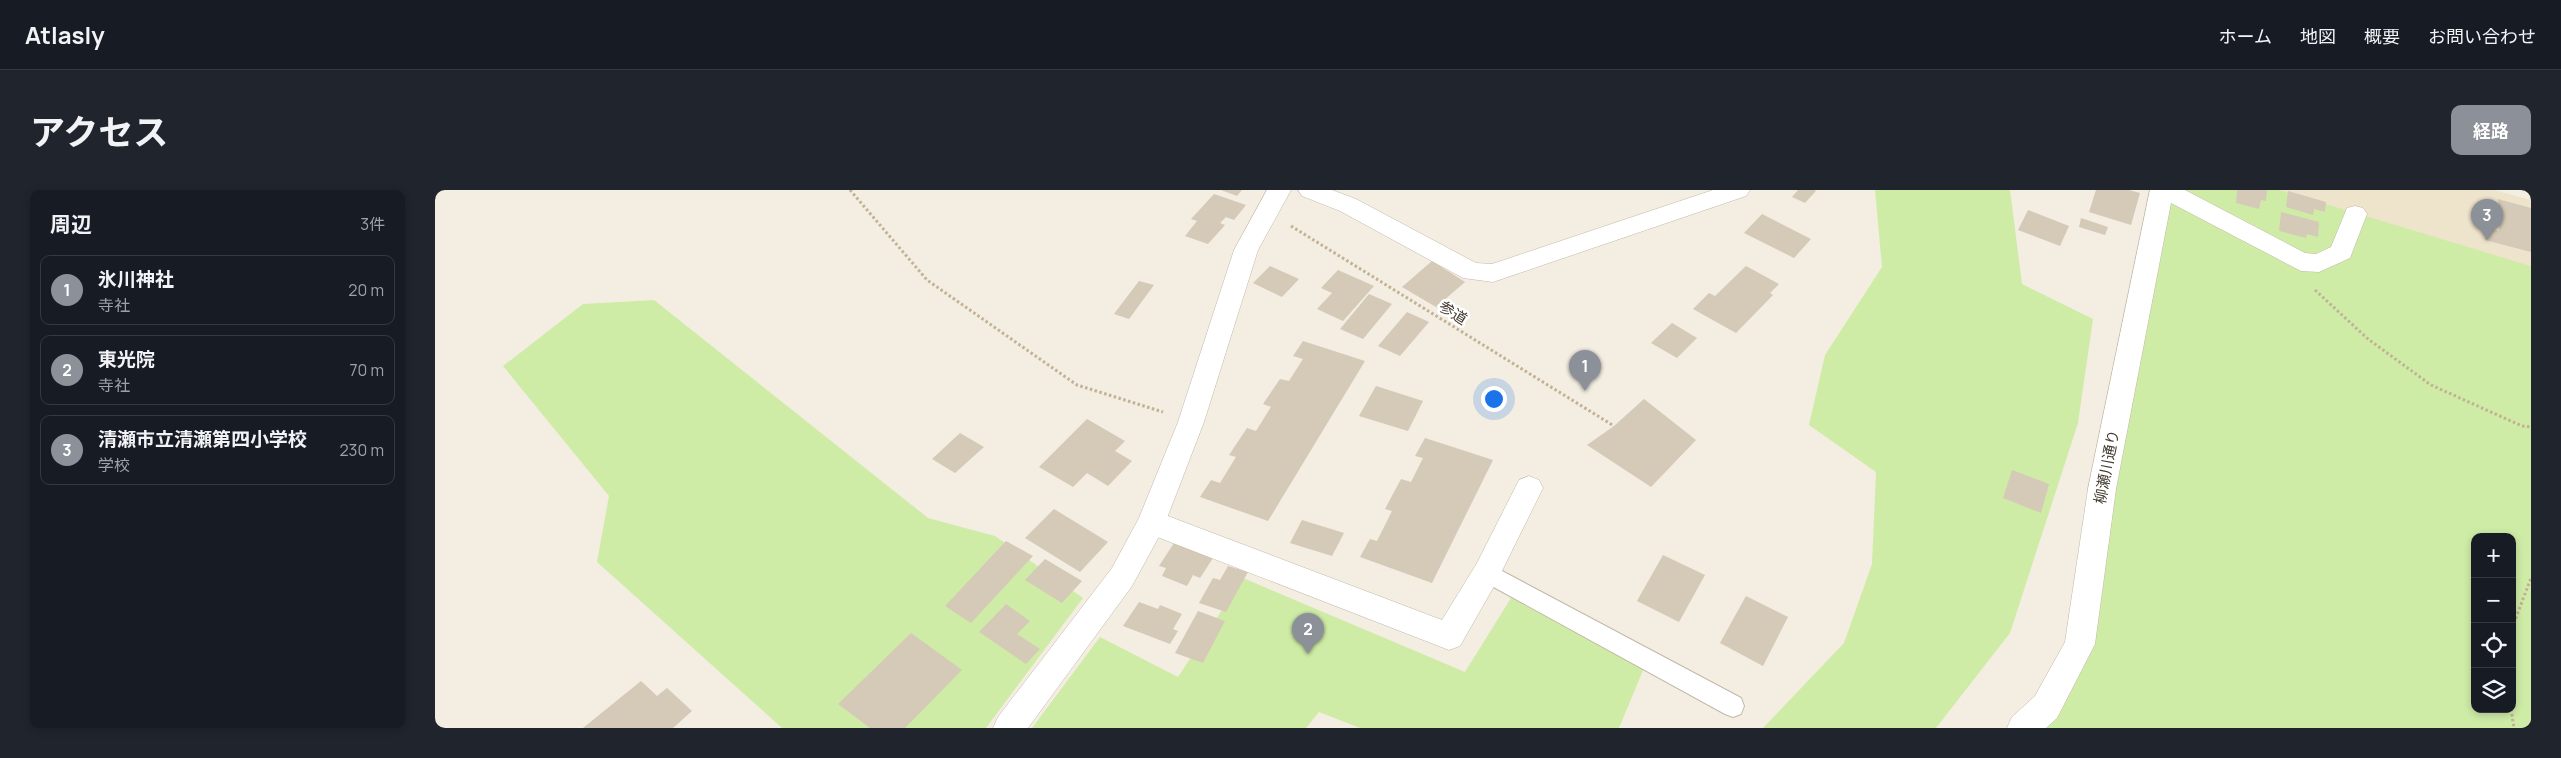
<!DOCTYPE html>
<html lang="ja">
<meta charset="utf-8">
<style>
body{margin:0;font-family:Manrope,"Noto Sans JP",sans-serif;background:#20242c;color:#f1f3f6}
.controls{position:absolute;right:15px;bottom:15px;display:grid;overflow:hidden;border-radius:10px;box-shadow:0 2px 8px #0003}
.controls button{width:45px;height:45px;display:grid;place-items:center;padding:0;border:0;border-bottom:1px solid #363941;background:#171b24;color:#f1f3f6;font:25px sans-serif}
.you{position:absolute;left:1058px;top:208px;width:18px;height:18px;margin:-12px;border:4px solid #fff;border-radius:50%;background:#1a73e8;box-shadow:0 0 0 8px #1a73e833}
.badge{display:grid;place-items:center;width:32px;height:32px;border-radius:50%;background:#8c9099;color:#fff;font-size:16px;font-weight:700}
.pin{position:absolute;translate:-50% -41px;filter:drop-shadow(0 1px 2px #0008)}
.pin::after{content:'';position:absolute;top:26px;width:18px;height:15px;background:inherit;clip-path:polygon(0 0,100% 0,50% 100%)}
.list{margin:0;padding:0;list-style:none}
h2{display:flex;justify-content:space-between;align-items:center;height:65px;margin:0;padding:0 20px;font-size:21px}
h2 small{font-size:16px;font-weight:400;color:#9ea1a6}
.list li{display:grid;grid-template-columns:32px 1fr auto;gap:15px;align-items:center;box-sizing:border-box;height:70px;margin:0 10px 10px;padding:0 10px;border:1px solid #363941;border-radius:10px}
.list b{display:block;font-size:19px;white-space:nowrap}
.list p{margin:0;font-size:16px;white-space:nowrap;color:#9ea1a6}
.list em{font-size:16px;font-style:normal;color:#9ea1a6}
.icon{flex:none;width:28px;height:28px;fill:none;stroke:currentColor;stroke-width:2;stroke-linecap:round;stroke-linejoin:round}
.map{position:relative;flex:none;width:2096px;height:538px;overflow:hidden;border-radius:10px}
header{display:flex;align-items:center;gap:30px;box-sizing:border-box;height:70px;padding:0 25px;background:#171b24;border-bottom:1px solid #363941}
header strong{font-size:24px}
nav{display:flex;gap:28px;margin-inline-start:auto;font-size:18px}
.intro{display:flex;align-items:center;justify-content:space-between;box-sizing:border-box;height:120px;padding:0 30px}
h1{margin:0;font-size:35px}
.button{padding:12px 22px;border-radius:10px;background:#8c9099;color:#fff;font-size:18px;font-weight:700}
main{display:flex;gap:30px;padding:0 30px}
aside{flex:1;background:#171b24;border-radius:10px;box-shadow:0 2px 8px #0003}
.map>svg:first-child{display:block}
.education{fill:#eee3cb}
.green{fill:#cfeca7;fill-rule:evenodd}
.building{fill:#d5c9b7}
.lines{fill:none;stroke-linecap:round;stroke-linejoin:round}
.service-casing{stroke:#c2b8a7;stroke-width:2}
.minor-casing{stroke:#c2b8a7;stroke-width:1}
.tertiary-casing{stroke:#c2b8a7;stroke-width:1}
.path{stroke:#c2b194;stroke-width:3;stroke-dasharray:2.5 2.5;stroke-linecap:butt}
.service{fill:#fff;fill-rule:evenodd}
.minor{fill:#fff;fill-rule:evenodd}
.tertiary{fill:#fff;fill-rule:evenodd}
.labels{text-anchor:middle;stroke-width:5;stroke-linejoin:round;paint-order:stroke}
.street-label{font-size:15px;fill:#453d32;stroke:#fff}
</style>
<header>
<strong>Atlasly</strong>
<nav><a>ホーム</a><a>地図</a><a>概要</a><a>お問い合わせ</a></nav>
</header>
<div class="intro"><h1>アクセス</h1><a class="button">経路</a></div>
<main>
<aside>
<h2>周辺<small>3件</small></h2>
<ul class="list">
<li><span class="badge">1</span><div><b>氷川神社</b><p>寺社</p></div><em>20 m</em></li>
<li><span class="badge">2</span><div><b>東光院</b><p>寺社</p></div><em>70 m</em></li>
<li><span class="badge">3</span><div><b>清瀬市立清瀬第四小学校</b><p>学校</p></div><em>230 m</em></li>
</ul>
</aside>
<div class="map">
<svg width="2096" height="538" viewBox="0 0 2096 538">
<rect width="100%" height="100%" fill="#f3ede2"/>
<path class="education" d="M1839,0h220l37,10v66z"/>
<g class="green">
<path d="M1440,0h135l12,94 71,35 -15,104 -68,210 -74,95h-173l81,-85 28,-79 4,-92 -67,-47 16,-70 57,-88z"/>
<path d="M1727,0h117l252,76v462h-508l57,-84zM2040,347h37v172h-37z"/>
<path d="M219,110l274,218 67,18 88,62 -97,130h-204l-185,-166 12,-66 -106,-130 80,-62z"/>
<path d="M808,388l222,94 46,-74 133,70 -25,60h-259l-41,-16 -13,16h-274l68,-91 78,40z"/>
</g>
<g class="building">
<path d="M786,0h21l-5,6z"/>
<path d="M1363,0h16l2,1 -11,12 -13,-6z"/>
<path d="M1661,0h33l11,3 -9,32 -42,-13z"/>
<path d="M1802,0h30l-1,11 -5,-1 -2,9 -23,-6z"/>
<path d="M1853,1l38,11 -1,10 -11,-3 -1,6 -27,-8z"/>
<path d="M779,4l32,11 -12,15 -8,-3 -6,6 5,2 -17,19 -23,-8 12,-15 -6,-2z"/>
<path d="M2063,9l33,9v44l-46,-12v-13l14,4z"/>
<path d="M1593,20l41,16 -9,20 -42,-16z"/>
<path d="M1846,22l38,10 -1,15 -11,-3 -1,4 -27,-7z"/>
<path d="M1327,24l49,25 -17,19 -50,-25z"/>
<path d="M1646,28l27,9 -3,8 -26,-8z"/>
<path d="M997,71l33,21 -29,25 -34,-20z"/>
<path d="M835,76l29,13 -17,18 -29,-14z"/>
<path d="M1311,76l33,18 -9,9 3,2 -37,38 -43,-24 16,-16 6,3z"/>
<path d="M903,80l36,16 -31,35 -26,-12 15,-16 -11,-5z"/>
<path d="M704,91l15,4 -25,34 -15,-5z"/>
<path d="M934,104l23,10 -29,35 -23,-10z"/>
<path d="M972,122l22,10 -29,34 -22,-10z"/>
<path d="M1237,133l25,15 -20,20 -26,-15z"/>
<path d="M868,151l62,20 -97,160 -68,-24 11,-17 9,3 16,-26 -7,-2 18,-27 9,3 15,-24 -8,-3 17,-25 9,2 14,-22 -10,-3z"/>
<path d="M941,196l47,15 -15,30 -49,-15z"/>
<path d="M1209,209l52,41 -45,47 -64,-42 27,-19z"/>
<path d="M652,229l38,22 -10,10 17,10 -24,25 -21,-13 -14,14 -34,-20z"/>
<path d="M525,243l24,14 -29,26 -23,-14z"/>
<path d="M990,248l68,22 -61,123 -72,-26 10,-18 7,2 15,-30 -7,-2 16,-30 10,3 12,-24 -8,-2z"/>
<path d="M1577,280l37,14 -8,29 -38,-15z"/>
<path d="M619,319l54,33 -28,30 -55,-34z"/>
<path d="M867,330l42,13 -12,23 -42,-13z"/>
<path d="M571,351l27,15 -62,67 -26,-17z"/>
<path d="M739,353l39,15 -13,20 -7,-3 -6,11 -25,-10 4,-8 -7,-2z"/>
<path d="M1228,365l42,20 -26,47 -42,-21z"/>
<path d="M610,369l37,22 -20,22 -37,-23z"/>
<path d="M793,376l20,6 -22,40 -27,-9 14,-25 7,2z"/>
<path d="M1311,406l42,21 -25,49 -43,-23z"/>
<path d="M704,412l19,7 2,-4 22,9 -9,15 5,2 -8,13 -47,-18z"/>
<path d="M571,414l24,17 -13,13 23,15 -14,15 -47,-32z"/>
<path d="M763,421l27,10 -22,42 -28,-10z"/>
<path d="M476,443l51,37 -57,58h-35l-32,-24z"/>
<path d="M206,491l16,15 10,-8 25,23 -19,17h-90z"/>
</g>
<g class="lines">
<defs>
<path id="service" d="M1052,373l254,135 3,8 -3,8 -8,3 -8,-3 -246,-135 -3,-7 3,-7z"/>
<g id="minor">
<path d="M863,0h34l24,9 120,64 16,1 221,-74h37l-4,6 -253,86 -30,-4 -123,-67 -38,-15z"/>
<path d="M1715,0h35l120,63 11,1 15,-7 16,-39 8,-2 8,2 4,6 -17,44 -31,14 -18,-1 -130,-68 -55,286 -4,8 -10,4 -10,-4 -4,-8z"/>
<path d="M1094,286l10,4 4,8 -46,93 -37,65 -11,4 -307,-119 -4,-9 4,-9 10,-3 290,110 35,-57 42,-83z"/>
</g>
<g id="tertiary">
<path d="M832,0h24l-33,60 -54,172 -42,109 -30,55 -104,142h-35l5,-11 114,-149 27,-50 39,-96 56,-172z"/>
<path d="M1667,287l10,4 4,8 -21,155 -38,74 -11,10h-39l5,-11 23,-21 30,-54 23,-153 4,-8z"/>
</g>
</defs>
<use href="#service" class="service-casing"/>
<use href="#minor" class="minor-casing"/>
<use href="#tertiary" class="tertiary-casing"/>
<g class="path">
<path d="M415,0l77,90 150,105 86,27"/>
<path d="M856,36l323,200"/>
<path d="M1880,100l53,49 63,46 91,41 9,1"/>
<path d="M2077,438l19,-50"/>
<path d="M2076,519l3,19"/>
</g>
<use href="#service" class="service"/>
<use href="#minor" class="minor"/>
<use href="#tertiary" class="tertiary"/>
</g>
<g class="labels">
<g class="street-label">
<text transform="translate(1018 123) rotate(32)" y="5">参道</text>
<text transform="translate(1672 277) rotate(-79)" y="5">柳瀬川通り</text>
</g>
</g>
</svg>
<div class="controls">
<button>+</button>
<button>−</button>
<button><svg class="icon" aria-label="locate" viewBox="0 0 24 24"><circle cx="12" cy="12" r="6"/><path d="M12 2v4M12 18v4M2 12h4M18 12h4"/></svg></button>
<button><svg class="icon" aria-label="layers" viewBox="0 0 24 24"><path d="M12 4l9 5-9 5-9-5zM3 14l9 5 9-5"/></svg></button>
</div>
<div class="you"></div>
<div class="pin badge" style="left:1150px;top:201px">1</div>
<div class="pin badge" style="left:873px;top:464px">2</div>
<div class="pin badge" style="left:2052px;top:50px">3</div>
</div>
</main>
